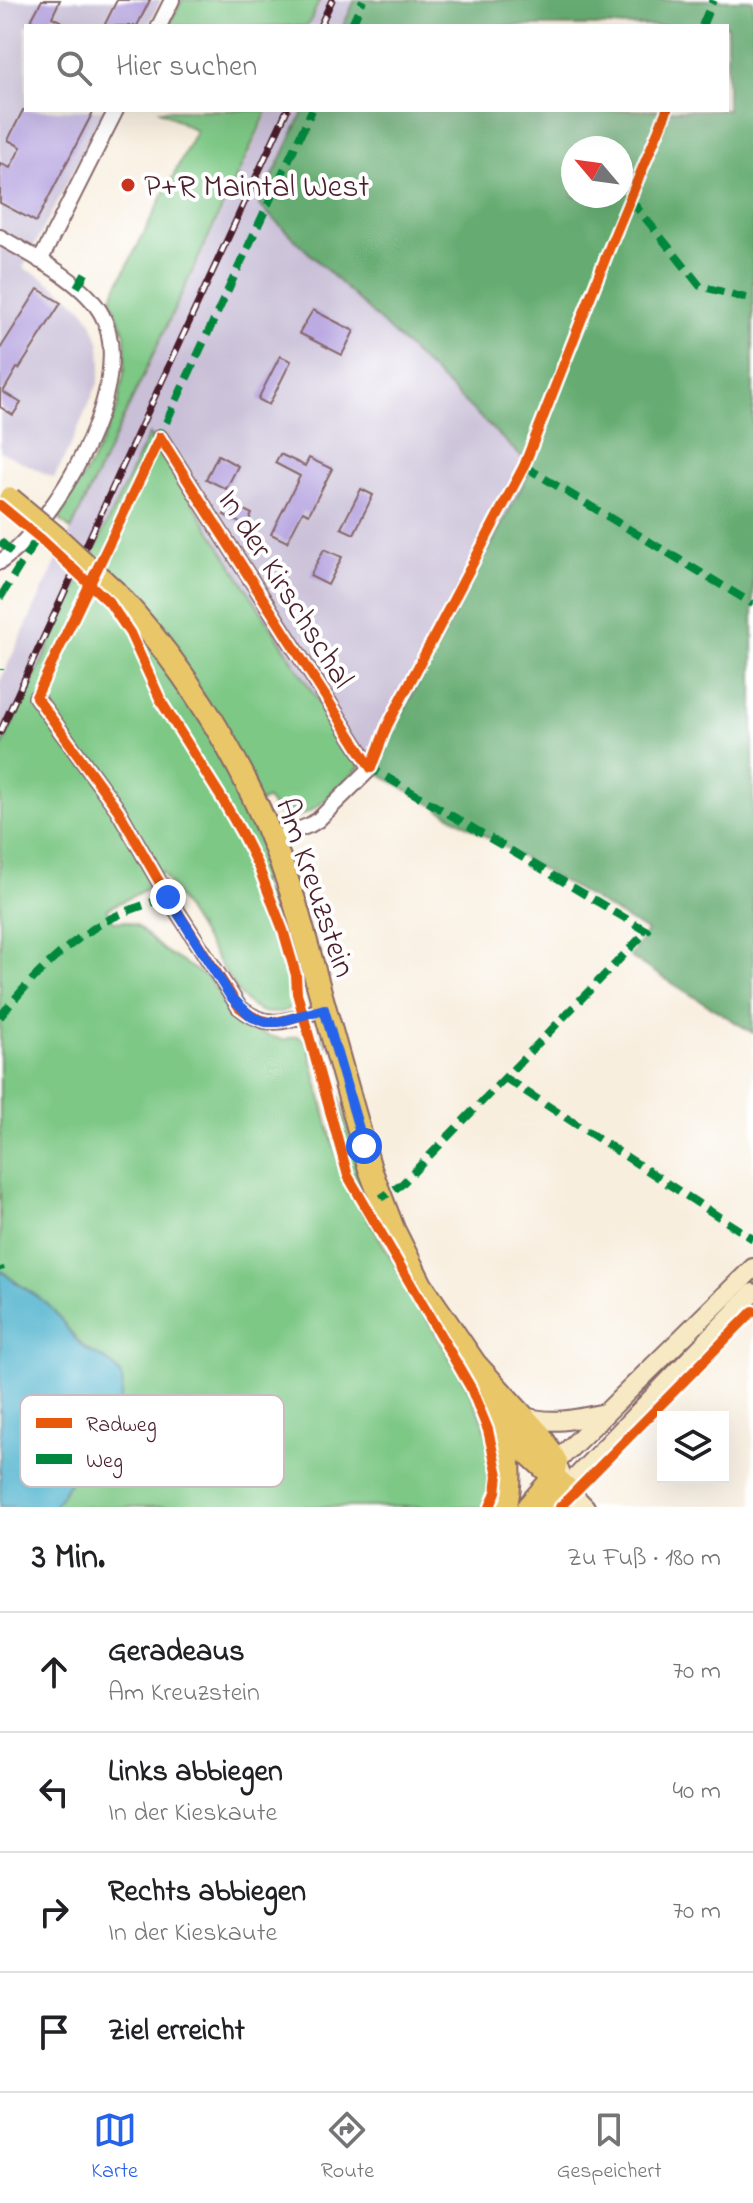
<!DOCTYPE html>
<html lang="de">
<meta charset="utf-8">
<style>
body{margin:0;font-family:"Indie Flower",sans-serif;background:#f6f6f6;color:#202124}
.controls{position:absolute;right:24px;bottom:24px;display:grid;overflow:hidden;border-radius:0px;box-shadow:0 8px 32px #0002}
.controls button{width:72px;height:72px;display:grid;place-items:center;padding:0;border:0;border-bottom:2px solid #e0e0e0;background:#fff;color:#202124;font:40px sans-serif}
.compass{position:absolute;left:561px;top:136px;width:72px;height:72px;border-radius:50%;background:#fff;box-shadow:0 8px 32px #0002;rotate:299deg}
.stop{position:absolute;width:24px;height:24px;margin:-18px;border:6px solid #2563eb;border-radius:50%;background:#fff}
.stop.end{background:#2563eb;border-color:#fff;box-shadow:0 2px 8px #0008}
.list{margin:0;padding:0;list-style:none}
h2{display:flex;justify-content:space-between;align-items:center;height:104px;margin:0;padding:0 32px;font-size:34px}
h2 small{font-size:26px;font-weight:400;color:#757577}
.list li{display:grid;grid-template-columns:52px 1fr auto;gap:24px;align-items:center;box-sizing:border-box;height:120px;padding:0 32px;border-top:2px solid #e0e0e0}
.list b{display:block;font-size:30px;white-space:nowrap}
.list p{margin:0;font-size:26px;white-space:nowrap;color:#757577}
.list em{font-size:26px;font-style:normal;color:#757577}
.icon{flex:none;width:44px;height:44px;fill:none;stroke:currentColor;stroke-width:2;stroke-linecap:round;stroke-linejoin:round}
.map{position:relative;flex:none;width:753px;height:1507px;overflow:hidden}
.search{position:absolute;background:#fff;box-shadow:0 8px 32px #0002;left:24px;right:24px;top:24px;height:88px;display:flex;align-items:center;gap:20px;box-sizing:border-box;padding:0 28px;border-radius:0px;color:#757577;font-size:30px}
.sheet{height:584px;background:#fff}
nav{display:flex;justify-content:space-around;align-items:center;box-sizing:border-box;height:112px;border-top:2px solid #e0e0e0;background:#fff;font-size:22px;color:#757577}
nav a{display:grid;justify-items:center;gap:4px}
nav .on{color:#2563eb}
.map>svg:first-child{display:block}
.industrial{fill:#c9bfd7}
.green{fill:#7dc885;stroke:#647458;stroke-width:2}
.forest{fill:#66ac72;stroke:#58664e;stroke-width:2;fill-rule:evenodd}
.water{fill:#4fb3cd;stroke:#4c697c;stroke-width:2}
.building{fill:#b09dde}
.lines{fill:none;stroke-linecap:round;stroke-linejoin:round}
.street-casing{stroke:#87676a;stroke-width:18}
.secondary-casing{stroke:#87676a;stroke-width:22}
.primary-casing{stroke:#87676a;stroke-width:26}
.street{stroke:#fff;stroke-width:14}
.secondary{stroke:#f6e9c3;stroke-width:18}
.primary{stroke:#e9c769;stroke-width:22}
.rail-casing{stroke:#4a1f2b;stroke-width:7}
.rail{stroke:#fff;stroke-width:4;stroke-dasharray:12;stroke-linecap:butt}
.primary-bridge-casing{stroke:#87676a;stroke-width:26;stroke-linecap:butt}
.primary-bridge{stroke:#e9c769;stroke-width:22}
.quiet{stroke:#00873e;stroke-width:8;stroke-dasharray:16 8;stroke-linecap:butt}
.cycleway-casing{stroke:#fff;stroke-width:15}
.cycleway{stroke:#e8590c;stroke-width:10}
.route{stroke:#2563eb;stroke-width:10}
.poi-dot{fill:#c8321e;stroke:#fff;stroke-width:3}
.labels{text-anchor:middle;stroke-width:8;stroke-linejoin:round;paint-order:stroke}
.poi-label{font-size:32px;fill:#4a1f2b;stroke:#fff;text-anchor:start}
.street-label{font-size:32px;fill:#4a1f2b;stroke:#fff}
.key{fill:#fff;stroke:#c9bcbf;stroke-width:2}
.key-label{font-size:22px;fill:#4a1f2b}
</style>
<div class="map">
<svg width="753" height="1507" viewBox="0 0 753 1507">
<rect width="100%" height="100%" fill="#fff"/>
<filter id="ink" filterUnits="userSpaceOnUse"><feTurbulence type="fractalNoise" baseFrequency=".0125" numOctaves="2"/><feDisplacementMap in="SourceGraphic" scale="16" xChannelSelector="R" yChannelSelector="G"/><feConvolveMatrix kernelMatrix="1 2 1 2 8 2 1 2 1" color-interpolation-filters="sRGB"/></filter>
<filter id="wash" filterUnits="userSpaceOnUse"><feTurbulence type="fractalNoise" baseFrequency=".006" numOctaves="4" result="noise"/><feDisplacementMap in="SourceGraphic" scale="32" xChannelSelector="R" yChannelSelector="G"/><feGaussianBlur stdDeviation="1.8" result="paint"/><feColorMatrix in="noise" values="0 0 0 0 0 0 0 0 0 0 0 0 0 0 0 0 0 1.4 0 .05"/><feComposite in="paint" operator="in"/></filter>
<g filter="url(#wash)">
<rect width="100%" height="100%" fill="#f8eede"/>
<g class="industrial">
<path d="M0,0h161l-13,26h-122v84h79l-82,158 17,8 31,22 14,13 7,11 8,22 1,21 -3,18 -28,64 -16,31 -54,-27z"/>
<path d="M322,0h33l-12,26h-34z"/>
<path d="M270,110h34l-45,95 273,262 -159,303 -13,-3 -211,-333 -149,317v-70z"/>
</g>
<g class="green">
<path d="M182,0h138l-12,26h-139z"/>
<path d="M160,110h108l-197,420 -12,-12 36,-62 22,-47 8,-41v-34l-14,-36 85,-167z"/>
<path d="M149,434l211,333c-16,15 -50,55 -74,50 -9,-2 -14,-11 -19,-18l-19,10 26,62 30,99 -2,3 -10,-40 -24,-57 -7,6c7,22 43,107 29,125 -5,5 -11,6 -17,6 -16,1 -27,-10 -36,-22l-75,-119 -17,18 -38,19 7,13 11,-1 11,4 27,25 45,28 27,39 11,8 13,8 25,7 13,-4 10,5 24,96 15,44 123,209c16,35 37,80 15,117h-430l65,-103c2,-10 6,-22 0,-31 -7,-12 -25,-18 -36,-27 -14,-12 -22,-30 -37,-43 -15,-12 -32,-20 -46,-34v-518z"/>
<path d="M310,1032l14,7 34,129 26,64 -4,-3 -29,-54z"/>
</g>
<path class="forest" d="M355,0h398v1033l-123,-76 17,-26 -274,-161 159,-303 -273,-262 45,-95h423v-84h-384zM573,148h48v48h-48z"/>
<path class="water" d="M0,1269c13,14 31,22 46,34 15,13 23,31 37,44 11,8 29,14 36,26 6,9 3,21 0,31l-65,103h-54z"/>
<g id="blocks">
<g class="building">
<path d="M42,0h18l-8,17 18,9h-42z"/>
<path d="M117,0h33l-13,26h-33z"/>
<path d="M23,110h71l-58,112 -36,-19v-40l10,5 11,-21 -13,-7z"/>
<path d="M38,289l23,14 -42,66 -2,-1 -14,24 18,11 -8,12 -13,-8v-58z"/>
<path d="M313,310l41,21 -12,24 -43,-22z"/>
<path d="M280,356l11,5 -22,44 -11,-6z"/>
<path d="M280,454l25,12 4,-8 23,11 -23,45 -6,-3 -16,31 -16,-8 29,-58 -25,-13z"/>
<path d="M218,455l20,11 -12,23 -20,-10z"/>
<path d="M361,489l12,6 -19,39 -13,-6z"/>
<path d="M230,503l22,11 -6,12 -22,-11z"/>
<path d="M324,549l18,8 -14,28 -18,-9z"/>
</g>
</g>
</g>
<g filter="url(#ink)">
<use href="#blocks" fill-opacity="0" stroke="#87676a" stroke-width="2"/>
<g class="lines">
<defs>
<g id="street">
<path d="M159,26l13,-26"/>
<path d="M0,237c32,19 84,44 102,78 36,67 -46,208 -102,247"/>
<path d="M40,261l76,-151"/>
<path d="M160,437l211,331 -53,52 -8,5 -38,15"/>
<path d="M36,697l82,113 50,87 71,110c32,26 50,12 85,2"/>
</g>
<g id="secondary">
<path d="M525,1417c28,8 52,2 80,-4"/>
<path d="M566,1488l187,-195"/>
<path d="M585,1507l-19,-19 -10,-26 197,-194"/>
</g>
<g id="primary">
<path d="M115,592c84,90 142,193 180,311l75,266 23,60 28,56 54,79 65,71 16,27 -6,20 -22,25"/>
<path d="M484,1383c17,40 34,80 21,124"/>
<path d="M505,1426l22,26 39,36 -19,19"/>
</g>
</defs>
<use href="#street" class="street-casing"/>
<use href="#secondary" class="secondary-casing"/>
<use href="#primary" class="primary-casing"/>
<use href="#street" class="street"/>
<use href="#secondary" class="secondary"/>
<use href="#primary" class="primary"/>
<defs>
<g id="rail">
<path d="M320,26l12,-26"/>
<path d="M0,732l287,-622"/>
</g>
</defs>
<use href="#rail" class="rail-casing"/>
<use href="#rail" class="rail"/>
<defs>
<path id="primary-bridge" d="M10,499l48,40 57,53"/>
</defs>
<use href="#primary-bridge" class="primary-bridge-casing"/>
<use href="#primary-bridge" class="primary-bridge"/>
<g class="quiet">
<path d="M351,26l12,-26"/>
<path d="M702,26l11,-26"/>
<path d="M630,199l70,87 53,14"/>
<path d="M77,287l12,-20"/>
<path d="M156,444l156,-334"/>
<path d="M524,466l229,138"/>
<path d="M0,541l13,12"/>
<path d="M0,598l40,-65 -1,-1"/>
<path d="M0,670v-1"/>
<path d="M373,762l-2,6 276,163 -246,254 -20,13"/>
<path d="M0,1017c28,-36 64,-72 104,-95 20,-11 43,-18 64,-25"/>
<path d="M505,1078l248,161"/>
<path d="M0,1267l1,4"/>
</g>
<defs>
<g id="cycleway">
<path d="M160,437l-124,260 82,113 50,87 71,110c24,19 36,17 64,8"/>
<path d="M160,437l211,331"/>
<path d="M0,505l40,33 69,64 21,31 32,70 59,94 21,37 16,32 25,64 13,45 1,18 51,183 123,212 17,42 10,45 -2,17 -6,15"/>
<path d="M371,768l16,-42 137,-260 87,-222 56,-134"/>
<path d="M560,1507l193,-196"/>
</g>
</defs>
<use href="#cycleway" class="cycleway-casing"/>
<use href="#cycleway" class="cycleway"/>
</g>
</g>
<g class="lines" filter="url(#ink)">
<path class="route" d="M168,897l63,100 21,20 14,5h13l45,-13 40,137"/>
</g>
<circle class="poi-dot" cx="128" cy="185" r="8"/>
<g class="labels">
<g class="poi-label">
<text x="144" y="196">P+R Maintal West</text>
</g>
<g class="street-label">
<text transform="translate(287 588) rotate(58)" y="11">In der Kirschschal</text>
<text transform="translate(317 887) rotate(71)" y="11">Am Kreuzstein</text>
</g>
</g>
<rect x="20" y="1395" width="264" height="92" rx="12" class="key"/>
<rect x="36" y="1418" width="36" height="10" fill="#e8590c"/>
<rect x="36" y="1454" width="36" height="10" fill="#00873e"/>
<g class="key-label">
<text x="86" y="1431">Radweg</text>
<text x="86" y="1467">Weg</text>
</g>
</svg>
<div class="controls">
<button><svg class="icon" aria-label="layers" viewBox="0 0 24 24"><path d="M12 4l9 5-9 5-9-5zM3 14l9 5 9-5"/></svg></button>
</div>
<svg class="compass" viewBox="-18 -18 36 36"><path d="M0-13l5 13h-10z" fill="#e53935"/><path d="M0 13l5-13h-10z" fill="#757577"/></svg>
<div class="stop" style="left:364px;top:1146px"></div>
<div class="stop end" style="left:168px;top:897px"></div>
<div class="search"><svg class="icon" aria-label="search" viewBox="0 0 24 24"><circle cx="10" cy="10" r="6"/><path d="M15 15l6 6"/></svg>Hier suchen</div>
</div>
<section class="sheet">
<h2>3 Min.<small>Zu Fuß · 180 m</small></h2>
<ul class="list">
<li><svg class="icon" aria-label="ahead" viewBox="0 0 24 24"><path d="M12 20V5M6 11l6-6 6 6"/></svg><div><b>Geradeaus</b><p>Am Kreuzstein</p></div><em>70 m</em></li>
<li><svg class="icon" aria-label="left" viewBox="0 0 24 24"><path d="M17 20v-9H6M10 6l-5 5 5 5"/></svg><div><b>Links abbiegen</b><p>In der Kieskaute</p></div><em>40 m</em></li>
<li><svg class="icon" aria-label="right" viewBox="0 0 24 24"><path d="M7 20v-9h11M14 6l5 5-5 5"/></svg><div><b>Rechts abbiegen</b><p>In der Kieskaute</p></div><em>70 m</em></li>
<li><svg class="icon" aria-label="arrive" viewBox="0 0 24 24"><path d="M6 21V4h12l-3 4 3 4H6"/></svg><div><b>Ziel erreicht</b></div></li>
</ul>
</section>
<nav>
<a class="on"><svg class="icon" aria-label="map" viewBox="0 0 24 24"><path d="M3 6l6-2 6 2 6-2v14l-6 2-6-2-6 2zM9 4v14M15 6v14"/></svg>Karte</a>
<a><svg class="icon" aria-label="directions" viewBox="0 0 24 24"><path d="M12 3l9 9-9 9-9-9zM9 14v-3h6M13 9l2 2-2 2"/></svg>Route</a>
<a><svg class="icon" aria-label="saved" viewBox="0 0 24 24"><path d="M7 4h10v16l-5-4-5 4z"/></svg>Gespeichert</a>
</nav>
